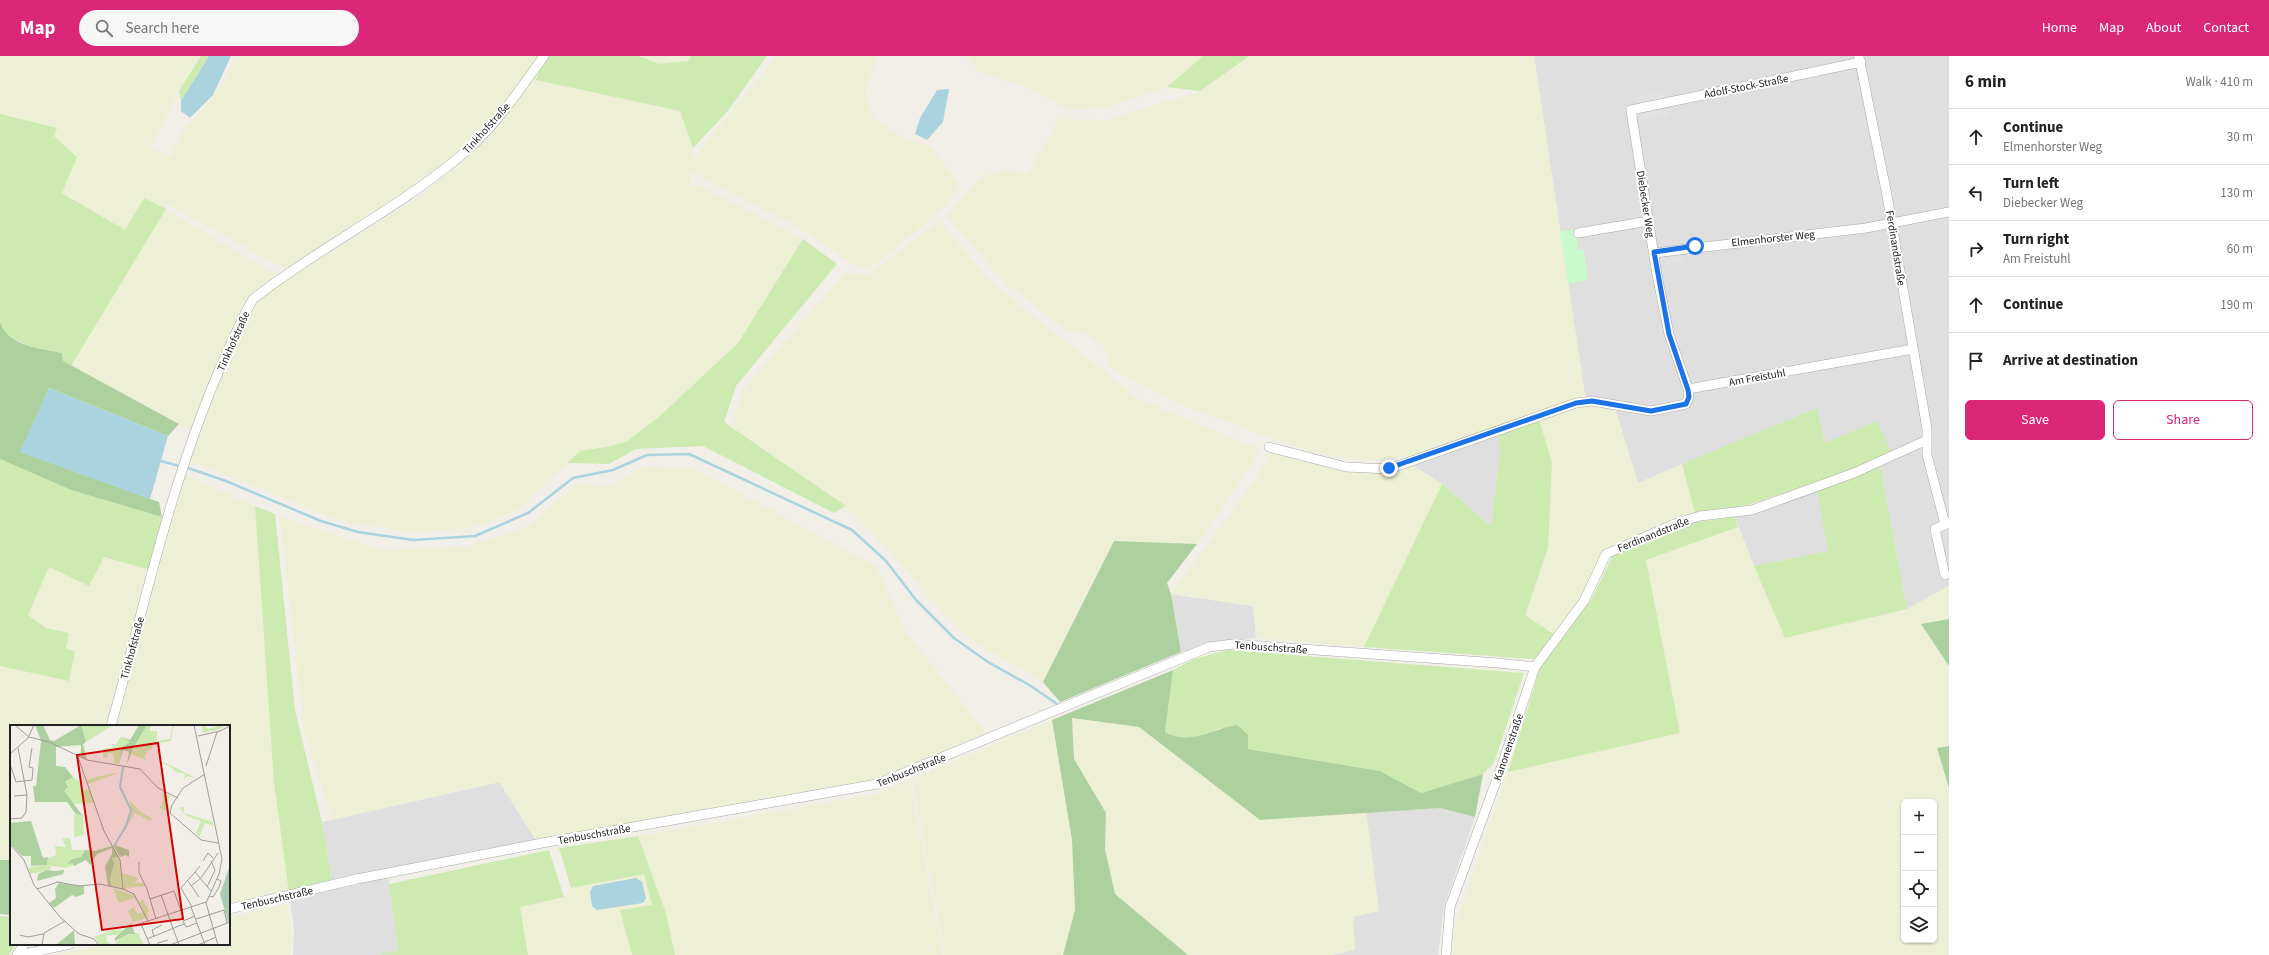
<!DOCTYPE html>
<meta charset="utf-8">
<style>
body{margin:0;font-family:"Source Sans 3",sans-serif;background:#f6f6f6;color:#222}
.controls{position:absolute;right:12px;bottom:12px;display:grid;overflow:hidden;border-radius:6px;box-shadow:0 1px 3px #0004}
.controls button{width:36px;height:36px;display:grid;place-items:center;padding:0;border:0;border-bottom:1px solid #e0e0e0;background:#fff;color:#222;font:20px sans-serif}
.stop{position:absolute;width:12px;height:12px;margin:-9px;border:3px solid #1a73e8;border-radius:50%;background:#fff}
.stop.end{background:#1a73e8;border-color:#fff;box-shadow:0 1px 4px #0008}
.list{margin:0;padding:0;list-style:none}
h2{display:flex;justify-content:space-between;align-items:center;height:52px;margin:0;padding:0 16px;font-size:17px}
h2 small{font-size:13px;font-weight:400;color:#767676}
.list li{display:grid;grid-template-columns:26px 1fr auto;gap:12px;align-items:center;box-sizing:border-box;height:56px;padding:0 16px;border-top:1px solid #e0e0e0}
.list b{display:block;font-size:15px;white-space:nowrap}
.list p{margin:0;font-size:13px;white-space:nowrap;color:#767676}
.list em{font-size:13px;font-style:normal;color:#767676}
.actions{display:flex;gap:8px;padding:12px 16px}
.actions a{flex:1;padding:9px 0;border:1px solid #db2777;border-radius:6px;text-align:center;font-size:14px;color:#db2777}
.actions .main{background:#db2777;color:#fff}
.icon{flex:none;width:22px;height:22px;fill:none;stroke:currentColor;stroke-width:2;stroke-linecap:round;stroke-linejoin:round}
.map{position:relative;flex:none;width:1949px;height:899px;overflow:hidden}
header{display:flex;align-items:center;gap:24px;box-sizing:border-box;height:56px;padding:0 20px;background:#db2777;color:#fff}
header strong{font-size:19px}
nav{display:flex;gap:22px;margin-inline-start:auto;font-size:14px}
.search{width:280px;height:36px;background:#f6f6f6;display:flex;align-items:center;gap:10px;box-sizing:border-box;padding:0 14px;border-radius:22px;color:#767676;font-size:15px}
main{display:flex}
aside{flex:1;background:#fff}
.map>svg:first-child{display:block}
.residential{fill:#e0dfdf}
.farmland{fill:#eef0d5;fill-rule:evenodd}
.grass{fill:#cdebb0}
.forest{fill:#add19e}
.park{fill:#c8facc}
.parking{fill:#e2e2e2}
.water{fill:#aad3df}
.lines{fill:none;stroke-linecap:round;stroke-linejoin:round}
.stream{stroke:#aad3df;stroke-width:2.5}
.minor-casing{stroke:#a9a9a9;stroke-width:10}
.minor{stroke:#fff;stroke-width:9}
.route{stroke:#1a73e8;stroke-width:5}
.labels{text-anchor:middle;stroke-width:4;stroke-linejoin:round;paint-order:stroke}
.street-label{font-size:11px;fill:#222;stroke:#fff}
.inset-river{fill:none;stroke:#aad3df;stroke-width:2}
.inset-road{fill:none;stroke:#9f9d99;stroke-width:1}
.view{fill:#d40000;fill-opacity:0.15;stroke:#d40000;stroke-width:2}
.inset-edge{fill:none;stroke:#222;stroke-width:2}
</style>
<header>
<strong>Map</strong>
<div class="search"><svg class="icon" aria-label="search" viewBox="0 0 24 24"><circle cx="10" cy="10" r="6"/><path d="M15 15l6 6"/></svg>Search here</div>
<nav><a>Home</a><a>Map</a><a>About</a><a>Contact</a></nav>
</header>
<main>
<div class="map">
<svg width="1949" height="899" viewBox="0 0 1949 899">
<rect width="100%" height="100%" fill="#f2efe9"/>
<g class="residential">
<path d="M1534,0h415v530l-42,23 -27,-144 -55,-22 -8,-35 -179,75 -23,-75 -30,-13z"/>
<path d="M1498,378l2,19 -9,73 -49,-42 -30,-19z"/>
<path d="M1817,435l12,60 -75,15 -19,-49z"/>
<path d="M1171,538l82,12 3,32 -35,3 -40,11z"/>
<path d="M500,726l37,60 -149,32 10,76 -20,5h-85l1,-25 -5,-37 43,-10 -10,-61z"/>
<path d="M1440,752l35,9 -31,90 -6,48h-108l25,-5 -2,-34 26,-6 -13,-98z"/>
</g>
<g class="farmland">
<path d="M0,0h201l-22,35 -28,57 20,8 10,-22 42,-49 11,-29h309l-7,24 144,31 13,37 -1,12 84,-104h99l1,6 -11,27 3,17 10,17 26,15 26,8 30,40 -18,23 -59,50 -14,8 -13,-1 -50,-34 -115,-60 -1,13h10l103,54 -65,104 -78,73 -34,26 -46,9 -62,58 -46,19 -60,4 -67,-9 -156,-63 24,-63 39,-87 19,-20 151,-95 71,-61 -9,-5 -30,29 -81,57 -86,55 -120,-66 -1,6 111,65 -20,13 -13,14 -53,127 -120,-63 95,-157 -22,-11 -19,32 -63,-37 15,-36 -23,-21 2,-8 -56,-14z"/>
<path d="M639,0h52l-3,5 -29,3z"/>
<path d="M966,0h237l-36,31 -62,21 -37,2 -38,-22 -50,-16z"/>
<path d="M1249,0h285l51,339 -159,57 -43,9 -70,-8 -129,-47 -75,-39 -2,-17 -24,-18h-15l-62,-49 -60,-67 35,-39 21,-7 26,3 31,-54 48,1 93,-29z"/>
<path d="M939,165l53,62 147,116 121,51 -63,94 -83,-3 -31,57 -40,84 -69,-40 -46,-45 -38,-46 -44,-45 -115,-80 12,-36 102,-117 24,1z"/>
<path d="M1589,347l26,5 23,75 44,-19 13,49 -93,40 -20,48 -27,34 -30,-20 23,-67 4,-85 -13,-44z"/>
<path d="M1272,396l27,8 47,10 66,-5 30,19 -78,163 -108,-9 -3,-32 -82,-12 86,-117z"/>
<path d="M646,410l48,3 182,97 29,65 81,102 -111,47 -338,62 -38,-60 -167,38 -28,-91 -24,-212 103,34 85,-5 58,-18 50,-44 32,3z"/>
<path d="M184,419l71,31 19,277 15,110 -60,13v-180h-113z"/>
<path d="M1738,471l47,111 122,-29 42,-23v33l-28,5 28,42v80l-12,2 12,40v167h-496l3,-34 52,-149 172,-39 -34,-173zM1904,746h30v138h-30z"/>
<path d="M104,501l46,13 -43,156h-96v134h-11v-194l69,14 6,-29 -9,-2 3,-16 -23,-5 -18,-13 21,-48 40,18z"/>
<path d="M1072,662l67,9 121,93 106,-8 13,99 -26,6 2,33 -25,5h-142l-73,-61 -10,-45 1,-36 -32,-54z"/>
<path d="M1052,664l20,120 3,70 -12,45h-118l-33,-176z"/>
<path d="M910,725l33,174h-268l-9,-42 -28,-77 238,-42z"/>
<path d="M644,818l8,31 -32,5 12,45h-104l-8,-48 44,-10 7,-9z"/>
<path d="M287,848l4,27 -1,24h-232l49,-11h122v-27z"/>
</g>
<g class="grass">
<path d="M201,0h8l-28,45 -2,-10z"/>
<path d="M548,0h91l20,8 29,-3 3,-5h76l-40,56 -34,36 -13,-37 -144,-31 3,-9z"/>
<path d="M1203,0h46l-49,35 -33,-4z"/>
<path d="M0,58l57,14 -3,8 23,21 -15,36 63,37 19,-32 22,11 -95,157 -8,-5 -1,-8c-21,-5 -53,-7 -62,-31z"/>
<path d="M803,183l34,25 -101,122 -12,36 122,84 -12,7 -131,-67 -67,3 -27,15 -42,-1 13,-12 26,-4 20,-5 34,-26 78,-73z"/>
<path d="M1817,352l8,35 52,-22 15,32 -42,18 -102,34 -53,8 -13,-49z"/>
<path d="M1539,363l13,44 -4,85 -23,67 30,20 -21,24 -170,-12 78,-163 49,42 9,-73 -2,-19z"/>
<path d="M0,403l71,31 91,27 -12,53 -46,-13 -15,29 -40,-19 -21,48 18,13 23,5 -3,16 9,2 -6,30 -69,-15z"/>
<path d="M1880,409l27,144 -122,29 -31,-72 74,-15 -11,-60z"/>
<path d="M255,450l20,8 20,196 27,112 10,61 -43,10 -15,-110z"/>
<path d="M1735,461l3,10 -92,33 34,173 -172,39 32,-104 52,-70 22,-45 82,-31z"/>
<path d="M1227,594l297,23 -30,90 -11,11 -62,19 -41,-22 -132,-22 -28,-21c-20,9 -34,14 -55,4l8,-62 21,-11z"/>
<path d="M638,780l28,77 9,42h-43l-12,-45 32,-5 -8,-31 -73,14 -12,-40z"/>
<path d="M549,794l15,47 -44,10 8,48h-150l20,-5 -9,-66z"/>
<path d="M0,860l11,1v27h5l-7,11h-9z"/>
</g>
<g class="forest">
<path d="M0,266c9,25 41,26 62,31l1,8 116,63 -11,12 -119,-48 -28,64 138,50 3,15 -91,-27 -71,-31z"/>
<path d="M1114,485l83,3 -30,39 4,11 10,58 -121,50 -17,-20z"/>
<path d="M1949,563v47l-28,-42z"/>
<path d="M1173,614l-8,62c26,14 46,-3 72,-7l11,10v14l132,22 41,22 62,-19 -8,43 -35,-9 -180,12 -121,-93 -67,-9 2,41 32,54 -1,36 10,45 73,61h-125l12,-45 -3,-70 -20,-120z"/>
<path d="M1949,690v42l-12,-40z"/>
<path d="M0,804h11v55l-11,-1z"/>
</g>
<path class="park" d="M1575,173l3,21 6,-1 4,31 -20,4 -8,-52z"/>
<g class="parking">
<path d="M1664,36l1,6 -29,6 -1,-6z"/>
<path d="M1668,53l1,6 -27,5 -2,-6z"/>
<path d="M1683,200l1,6 -19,3 -1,-6z"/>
</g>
<g class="water">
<path d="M209,0h22l-18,39 -23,23 -9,-7v-10z"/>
<path d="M949,33l-6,33 -16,18 -12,-6 5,-16 17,-28z"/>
<path d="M49,332l119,48 -18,63 -130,-47z"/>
<path d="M636,822l6,4 4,16 -3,5 -46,7 -5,-4 -2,-14 3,-6z"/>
</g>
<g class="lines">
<g class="stream">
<path d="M161,405l18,5"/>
<path d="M188,412l38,13 95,40 37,11 55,8 62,-4 53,-23 45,-35 40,-8 34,-15 42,-1 163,76 34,31 30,39 38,38 34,24 43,24 26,18"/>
</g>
<defs>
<g id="minor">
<path d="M1859,1l28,138 40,234v26l18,69"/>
<path d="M1578,177l71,-12"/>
<path d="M1654,197l212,-25 83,-16"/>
<path d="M1688,333l225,-40"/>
<path d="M1269,391l77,20 43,2 187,-66 16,-2 59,10 35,-7 3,-7 -1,-8 -19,-55 -12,-59 -26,-165 230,-48"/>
<path d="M1945,519l-10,-46 14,-6"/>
<path d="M111,670c33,-119 59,-240 107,-353 11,-25 21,-50 35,-74 65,-51 141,-88 205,-141 35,-28 60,-66 86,-102"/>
<path d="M229,853l128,-30 185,-36 335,-59 332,-137 24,-3 265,19 37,4"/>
<path d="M17,899l7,-11"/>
<path d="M21,899l49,-11"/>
<path d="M1446,899l4,-48 51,-139 34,-101 49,-66 22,-47 68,-30 26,-8 52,-6 102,-37 73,-33"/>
</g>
</defs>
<use href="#minor" class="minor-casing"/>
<use href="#minor" class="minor"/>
</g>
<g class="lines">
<path class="route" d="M1389,412l187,-65 16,-2 59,10 35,-7 3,-7 -1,-7 -19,-56 -15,-82 41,-6"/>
</g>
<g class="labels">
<g class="street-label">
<text transform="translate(1746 30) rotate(-11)" y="4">Adolf-Stock-Straße</text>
<text transform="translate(486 72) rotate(-48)" y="4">Tinkhofstraße</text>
<text transform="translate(1646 148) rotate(81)" y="4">Diebecker Weg</text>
<text transform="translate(1773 182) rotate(-6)" y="4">Elmenhorster Weg</text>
<text transform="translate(1896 192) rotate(81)" y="4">Ferdinandstraße</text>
<text transform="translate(233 285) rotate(-66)" y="4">Tinkhofstraße</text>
<text transform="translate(1757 321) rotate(-10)" y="4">Am Freistuhl</text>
<text transform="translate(1653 478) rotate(-22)" y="4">Ferdinandstraße</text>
<text transform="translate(1271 591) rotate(4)" y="4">Tenbuschstraße</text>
<text transform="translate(132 592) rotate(-75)" y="4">Tinkhofstraße</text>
<text transform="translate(1508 691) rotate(-71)" y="4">Kanonenstraße</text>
<text transform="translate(911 714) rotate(-22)" y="4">Tenbuschstraße</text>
<text transform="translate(594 778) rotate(-10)" y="4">Tenbuschstraße</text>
<text transform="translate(277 842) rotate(-13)" y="4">Tenbuschstraße</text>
</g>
</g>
<g transform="translate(10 669)">
<rect width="220" height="220" fill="#f2efe9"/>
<path d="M74,0h29l-27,17 -5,-15zM137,0h3v6h7v10l13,-2 2,-12 4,-2 -3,3 -2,13 -18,3 -1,5 -5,2 -3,6 2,3 -15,-6zM192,0l7,4 10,-4 5,3 -21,5zM111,12l9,5 -8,5 -3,17 -5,-1 -1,-9 -5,-1 -1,4 -4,1v-9l11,-2zM146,35l12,4 30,15 -11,-3 -3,5 1,-7 -10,-2 -4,-5zM111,47l-33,12 -1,-4 9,-3zM63,52l6,4 4,9 6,-1 5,14 -23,1 -7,-13 4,-4 -3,-4zM153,67l8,4 -5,7 5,4 -2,6 -10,-6 3,-2zM119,75l13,13 10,5 -2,3 -15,-8 -7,12 4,-14zM171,82h3v6l29,9v4l-8,-3 -6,14 -3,-4 5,-12 -14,-5 -7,-7zM66,88l7,3 1,19 -10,2v-23zM60,113l2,12h13l-4,7 -9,2 2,6 -8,3 -15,-2 -1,4 -20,4 -2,-6 19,-3 1,-7 8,-3 -1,-9 11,1 -4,-8zM102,132l7,1 3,30 -10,-2 -2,-6zM112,148l16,5 -3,5h8l2,3 -18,2 -1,2 -3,-1zM103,163l21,7 5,10 -5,-7 -15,5zM133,175l6,11 -2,1 2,5 -16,5 -5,-11 6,-4 3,7 5,-2 2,3 -5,-14zM105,204l2,2 5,-2v2l-4,4h-12l1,7 5,3h-11l-7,-8zM128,208l6,12h-30l8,-9z" fill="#cdebb0"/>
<path d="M25,0h8l7,15 4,1 27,-16 5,17 -3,2 4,16 -6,-3v-12l-25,2v19l9,1 8,10 -8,5 3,5 -4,4 19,25 -8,-3 -8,-11h-32l-2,-16h3l5,-45zM129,0h8l-14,24 -6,15 2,-12 -6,-2 -4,14 3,-17 8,-5 -9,-5 9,3zM21,96l12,37 5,-1 -1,8 -16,1v-10h-9l-12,-13v-20zM105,120l14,5v7l-3,-2 -6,2 -6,-10zM102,121l6,11 -6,1 2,5 -4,17 2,6h-4l-3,-20 7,-12v-6l-15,6 -7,11 -4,-5 -12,6 -1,-3 -6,1 5,-5 9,-2 4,-7 10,1zM37,145l8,1 9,-1 -1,4 -26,7 1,-7zM49,158l25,3v8l-8,3 -4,-2 -18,13 -5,-5 7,-5 -1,-9zM121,198l4,11h-7l-13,7v-3zM64,205l1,14 -19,1z" fill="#add19e"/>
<path d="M219,143l1,53 -2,1 -8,-28z" fill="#aacbaf"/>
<path class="inset-river" d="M104,121l12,-20 5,-16 -11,-23 3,-20"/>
<path class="inset-road" d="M5,0l14,12 20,5 38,18 53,9 18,19 20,10M184,0l28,134 -3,15 -13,29 12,42M188,11l22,-5 10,-5M1,28l17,-15 6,-13M68,32l26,74 16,29 3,29M0,39l6,18 16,-2 1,-12 -4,-1 3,-19M196,41l11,-34M195,49l-22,14 -11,17 -2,8 31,27 17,3M4,71l13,-1M0,94l12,-1 4,-6 1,-17 -9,-47M0,119l14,16 10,25 26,32 19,17 15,5 5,6M193,136l5,-8 5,5M129,137v11l8,16 9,30M190,141l-5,6 16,19M178,156l11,16M181,161l10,-8 17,-25M197,162l8,-17 -4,-9M27,164l21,-7 21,4 21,-2 23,5 11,5 14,27M151,170l18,50M199,171l4,1 6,-10 2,-6 -4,-2M140,174l24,-8 7,20M181,182l14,38M182,182l-11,-19 14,-16M185,191l-12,5 3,6 11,-4M186,194l28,-9 3,13M131,199l9,21M126,200l70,-23M10,210l8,2 15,-3M144,211l-2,-6 10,-5M137,214l37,-15M32,220l2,-12 21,-12M148,220v-2l10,-3M160,220l60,-23M188,220l18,-8"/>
<path class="view" d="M148,18l25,176 -81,11 -25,-175z"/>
<rect width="220" height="220" class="inset-edge"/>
</g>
</svg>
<div class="controls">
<button>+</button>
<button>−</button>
<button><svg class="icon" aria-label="locate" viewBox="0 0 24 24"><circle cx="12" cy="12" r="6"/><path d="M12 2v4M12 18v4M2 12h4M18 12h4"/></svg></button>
<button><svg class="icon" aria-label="layers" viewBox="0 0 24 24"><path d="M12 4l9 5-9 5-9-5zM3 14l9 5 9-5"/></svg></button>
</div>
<div class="stop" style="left:1695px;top:190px"></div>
<div class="stop end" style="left:1389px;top:412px"></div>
</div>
<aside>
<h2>6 min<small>Walk · 410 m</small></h2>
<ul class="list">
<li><svg class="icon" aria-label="ahead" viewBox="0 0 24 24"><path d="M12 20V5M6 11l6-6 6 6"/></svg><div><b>Continue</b><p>Elmenhorster Weg</p></div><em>30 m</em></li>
<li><svg class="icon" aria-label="left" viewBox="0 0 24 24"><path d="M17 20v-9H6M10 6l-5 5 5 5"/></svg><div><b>Turn left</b><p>Diebecker Weg</p></div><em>130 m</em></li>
<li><svg class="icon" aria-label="right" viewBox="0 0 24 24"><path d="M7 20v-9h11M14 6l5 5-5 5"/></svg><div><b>Turn right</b><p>Am Freistuhl</p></div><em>60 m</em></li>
<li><svg class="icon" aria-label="ahead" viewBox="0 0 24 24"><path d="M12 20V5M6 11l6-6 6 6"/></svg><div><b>Continue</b></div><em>190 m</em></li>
<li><svg class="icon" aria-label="arrive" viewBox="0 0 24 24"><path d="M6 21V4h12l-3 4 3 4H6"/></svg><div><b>Arrive at destination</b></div></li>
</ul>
<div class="actions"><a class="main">Save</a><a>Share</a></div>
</aside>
</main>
